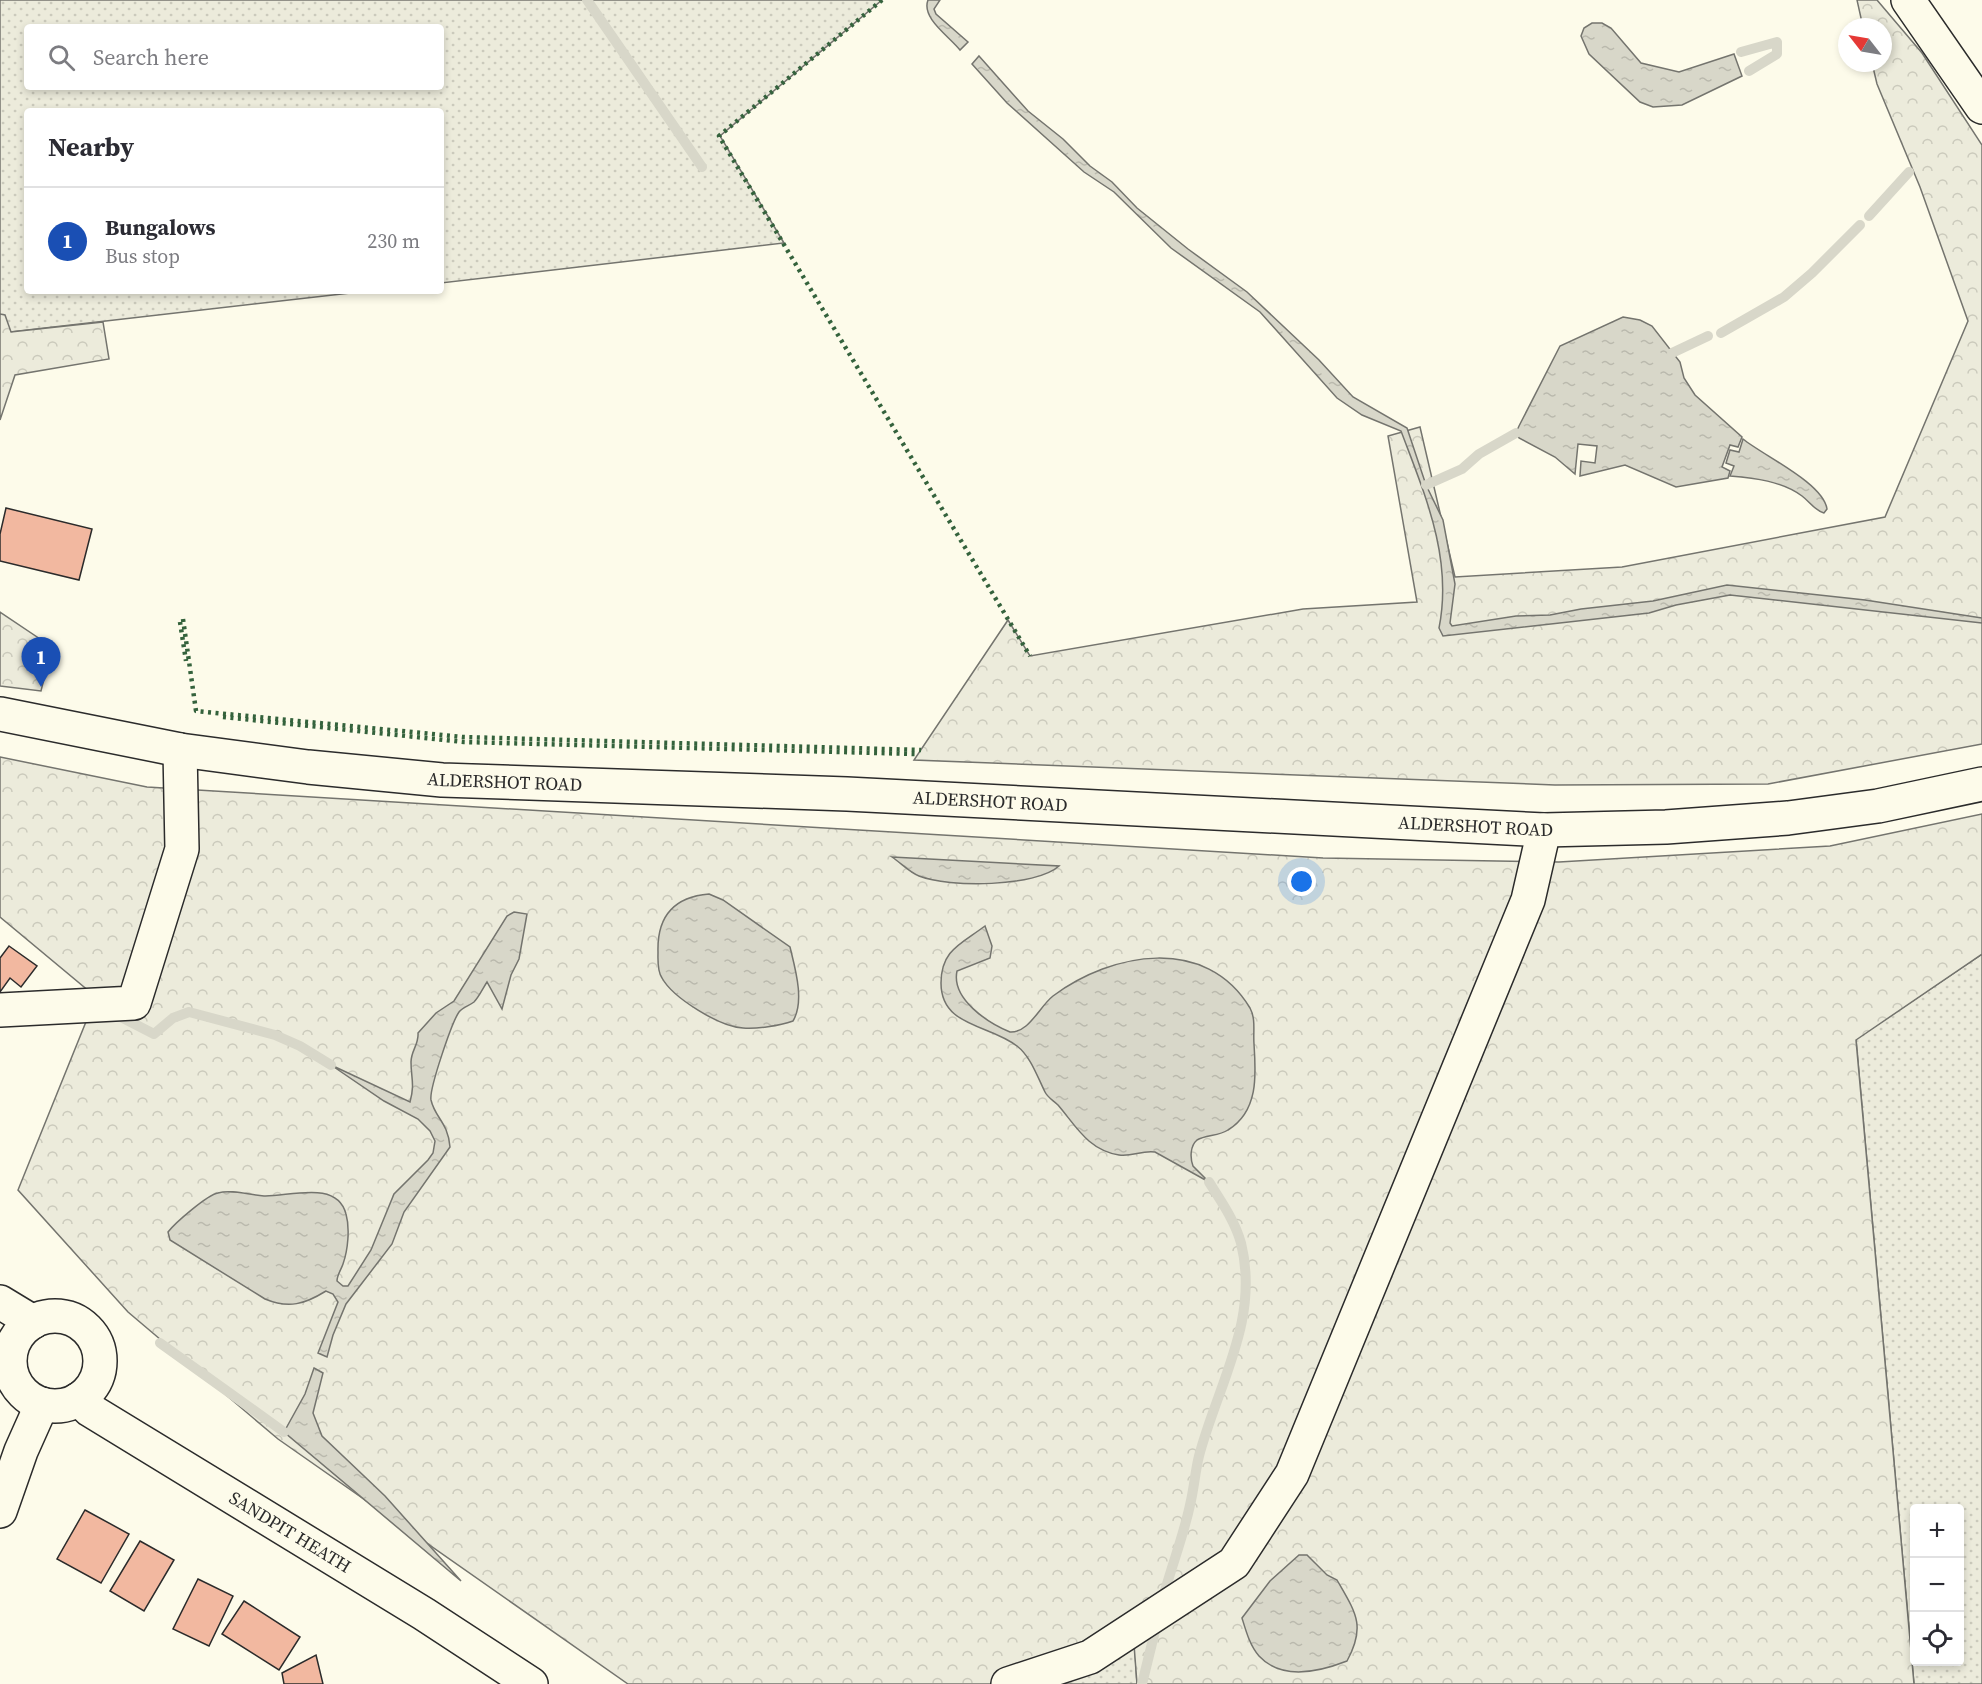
<!DOCTYPE html>
<meta charset="utf-8">
<style>
body{margin:0;font-family:"Source Serif 4",serif;background:#f7f7f7;color:#2b2b33}
.controls{position:absolute;right:18px;bottom:18px;display:grid;overflow:hidden;border-radius:6px;box-shadow:0 3px 9px #0003}
.controls button{width:54px;height:54px;display:grid;place-items:center;padding:0;border:0;border-bottom:2px solid #e1e1e2;background:#fff;color:#2b2b33;font:30px sans-serif}
.compass{position:absolute;left:1838px;top:18px;width:54px;height:54px;border-radius:50%;background:#fff;box-shadow:0 3px 9px #0003;rotate:301deg}
.you{position:absolute;left:1302px;top:882px;width:21px;height:21px;margin:-15px;border:4px solid #fff;border-radius:50%;background:#1a73e8;box-shadow:0 0 0 9px #1a73e833}
.badge{display:grid;place-items:center;width:39px;height:39px;border-radius:50%;background:#1a73e8;color:#fff;font-size:20px;font-weight:700}
.pin{position:absolute;translate:-50% -50px;filter:drop-shadow(0 2px 3px #0008)}
.pin::after{content:'';position:absolute;top:32px;width:21px;height:18px;background:inherit;clip-path:polygon(0 0,100% 0,50% 100%)}
.list{margin:0;padding:0;list-style:none}
h2{display:flex;justify-content:space-between;align-items:center;height:78px;margin:0;padding:0 24px;font-size:26px}
h2 small{font-size:20px;font-weight:400;color:#7c7c81}
.list li{display:grid;grid-template-columns:39px 1fr auto;gap:18px;align-items:center;box-sizing:border-box;height:108px;padding:0 24px;border-top:2px solid #e1e1e2}
.list b{display:block;font-size:22px;white-space:nowrap}
.list p{margin:0;font-size:20px;white-space:nowrap;color:#7c7c81}
.list em{font-size:20px;font-style:normal;color:#7c7c81}
.icon{flex:none;width:33px;height:33px;fill:none;stroke:currentColor;stroke-width:2;stroke-linecap:round;stroke-linejoin:round}
.map{position:relative;flex:none;width:1982px;height:1684px;overflow:hidden}
.search{position:absolute;background:#fff;box-shadow:0 3px 9px #0003;left:24px;top:24px;width:420px;height:66px;display:flex;align-items:center;gap:15px;box-sizing:border-box;padding:0 21px;border-radius:6px;color:#7c7c81;font-size:22px}
.panel{position:absolute;background:#fff;box-shadow:0 3px 9px #0003;left:24px;top:108px;width:420px;height:186px;border-radius:6px}
.map>svg:first-child{display:block}
.grass{fill:url(#grass-dots);stroke:#74746e;stroke-width:1.5;fill-rule:evenodd}
.forest{fill:url(#forest-crowns);stroke:#74746e;stroke-width:1.5}
.water{fill:url(#water-ripples);stroke:#74746e;stroke-width:1.5}
.lines{fill:none;stroke-linecap:round;stroke-linejoin:round}
.stream{stroke:#d8d7c9;stroke-width:10}
.building{fill:#f2b8a0;stroke:#2b2b2b;stroke-width:1.5}
.minor-casing{stroke:#2b2b2b;stroke-width:36}
.major-casing{stroke:#2b2b2b;stroke-width:36}
.minor{stroke:#fdfbea;stroke-width:33}
.major{stroke:#fdfbea;stroke-width:33}
.hedge{stroke:#34623c;stroke-width:4.5;stroke-dasharray:3 4.5;stroke-linecap:butt}
.labels{text-anchor:middle;stroke-width:4.5;stroke-linejoin:round;paint-order:stroke}
.street-label{font-size:18px;fill:#2b2b2b;stroke:#fdfbea}
</style>
<div class="map">
<svg width="1982" height="1684" viewBox="0 0 1982 1684">
<defs>
<pattern id="grass-dots" width="8" height="8" patternUnits="userSpaceOnUse" patternTransform="scale(1.5)"><rect width="8" height="8" fill="#ecebdb"/><path d="M2 2h.1M6 6h.1" fill="none" stroke="#cbcabc" stroke-width="1.8" stroke-linecap="round"/></pattern>
<pattern id="forest-crowns" width="20" height="18" patternUnits="userSpaceOnUse" patternTransform="scale(1.5)"><rect width="20" height="18" fill="#ecebdb"/><path d="M2 6a3 3 0 1 1 6 0M12 15a3 3 0 1 1 6 0" fill="none" stroke="#cbcabc"/></pattern>
<pattern id="water-ripples" width="26" height="14" patternUnits="userSpaceOnUse" patternTransform="scale(1.5)"><rect width="26" height="14" fill="#d8d7c9"/><path d="M2 4q2-2 4 0t4 0M15 11q2-2 4 0t4 0" fill="none" stroke="#bab9ad"/></pattern>
</defs>
<rect width="100%" height="100%" fill="#fdfbea"/>
<g class="grass">
<path d="M0,0h882l-162,136 64,107 -343,40v-172h-414v180h341l-358,41 -10,-2zM27,27h414v60h-414z"/>
<path d="M1982,954v730h-68l-58,-645zM1914,1508h46v154h-46z"/>
<path d="M1133,1618l4,66h-143z"/>
</g>
<g class="forest">
<path d="M1857,0h20l45,53 60,92v599l-214,40 -213,1 -641,-25 94,-140 22,36 273,-47 114,-7 -29,-166 32,-9 35,150 167,-10 263,-50 83,-196 -48,-134 -43,-103 -5,-21h11v-36h-20z"/>
<path d="M0,314l5,1 6,17 92,-10 6,37 -94,16 -15,45z"/>
<path d="M0,612l52,35 -11,44 -41,-5z"/>
<path d="M0,757l147,30 1176,71 236,4 271,-16 152,-32v140l-126,86 58,644h-777l-5,-66 -138,66h-366l-350,-245 -150,-127 -110,-122 78,-193 -96,-80z"/>
</g>
<g class="water">
<path d="M928,0h12l-6,9 2,5 32,28 -8,8c-11,-14 -39,-32 -32,-50z"/>
<path d="M1592,23h10l9,5 30,35 38,9 55,-18 8,22 -60,29 -29,2 -13,-5 -51,-48 -8,-18 3,-8z"/>
<path d="M979,56l49,55 35,28 27,27 22,16 25,26 51,41 59,43 72,68 34,37 54,31 19,57 17,35 12,64 -5,39 2,3 64,-10 34,-1 31,-6 72,-8 74,-16 138,15 117,18v5l-252,-28 -54,10 -27,8 -206,23 -4,-8c14,-70 -14,-133 -38,-197l-39,-16 -25,-17 -77,-86 -89,-64 -57,-56 -30,-20 -77,-69 -35,-39z"/>
<path d="M1623,317l17,3 12,6 28,36 4,16 11,17 47,42 -4,10 -8,-2 -8,22 8,4 -2,7 -52,9 -51,-22 -45,11 1,-15 14,2 2,-17 -19,-2 -3,30 -20,-17 -36,-19 -3,-5 3,-7 41,-80z"/>
<path d="M1743,439c21,17 80,44 84,70l-3,4c-10,-3 -14,-11 -22,-17 -20,-15 -48,-18 -72,-20l4,-10 -8,-3 4,-13 9,2z"/>
<path d="M892,857l167,9c-23,21 -110,22 -140,10 -10,-4 -18,-13 -27,-19z"/>
<path d="M709,894l14,6 67,47c5,21 15,54 3,74 -14,5 -36,8 -50,7 -23,-1 -70,-30 -81,-50 -5,-7 -4,-18 -4,-26 -1,-34 15,-55 51,-58z"/>
<path d="M514,912l13,2 -8,45 -8,16 -9,34 -15,-27c-4,6 -8,15 -13,20 -5,4 -11,5 -15,10 -7,10 -30,77 -28,88 4,18 17,22 19,47l-46,65 -12,32 -46,60 -13,31 -6,22 -9,-4 20,-51 -5,-8 -7,-3c-21,13 -37,18 -61,8l-95,-59 -2,-8c7,-9 39,-37 50,-39 13,-4 32,2 46,3 24,1 73,-17 82,18 4,14 2,36 -3,50 -2,6 -6,11 -6,17l6,5h5l23,-36 23,-56 34,-34 5,-7 2,-12 -5,-10 -12,-12 -34,-18 -53,-36 79,37c5,-18 1,-24 1,-40 0,-11 8,-18 7,-29l18,-20 18,-12 53,-85z"/>
<path d="M985,926l7,20 -2,12 -33,13c-6,28 31,52 53,61 19,1 29,-25 43,-36 59,-44 153,-61 197,12 6,11 3,24 4,36 2,30 5,67 -26,86 -9,6 -22,5 -31,10 -7,6 -7,18 -4,26l16,16 -54,-30c-13,-2 -23,5 -36,3 -31,-5 -43,-29 -61,-50 -5,-5 -10,-7 -13,-13 -8,-16 -14,-35 -28,-46 -28,-22 -76,-19 -76,-63 0,-33 20,-39 44,-57z"/>
<path d="M314,1368l9,5 -10,40 9,23 63,60 76,85 -177,-149 21,-38z"/>
<path d="M1299,1555h8l20,20 10,5c19,33 29,46 10,81 -28,11 -65,20 -88,-5 -9,-10 -13,-25 -17,-38l28,-37z"/>
</g>
<g class="lines">
<g class="stream">
<path d="M587,0l115,167"/>
<path d="M1741,52l36,-10v12l-28,17"/>
<path d="M1869,216l40,-44"/>
<path d="M1721,333l63,-36 28,-24 48,-48"/>
<path d="M1672,353l36,-17"/>
<path d="M1426,485l36,-16 17,-15 37,-21"/>
<path d="M117,1015l37,19 19,-16 16,-6 86,23 25,11 31,19"/>
<path d="M160,1343l124,89"/>
<path d="M1162,1602c8,-32 21,-64 28,-97 4,-16 5,-33 9,-49 19,-72 61,-136 42,-213 -6,-22 -20,-42 -32,-61"/>
<path d="M1142,1684l15,-61"/>
</g>
</g>
<g class="building">
<path d="M6,508l86,21 -13,51 -79,-19v-27z"/>
<path d="M9,946l28,20 -16,21 -11,-9 -10,14v-34z"/>
<path d="M85,1510l44,24 -28,49 -44,-24z"/>
<path d="M140,1541l34,19 -30,51 -34,-20z"/>
<path d="M198,1579l35,17 -24,50 -36,-17z"/>
<path d="M244,1601l56,36 -21,33 -57,-36z"/>
<path d="M316,1655l7,29h-39l-2,-11z"/>
</g>
<g class="lines">
<defs>
<g id="minor">
<path d="M1908,0l74,107"/>
<path d="M0,1010l134,-7 48,-154 -2,-99"/>
<path d="M0,1302l33,20"/>
<circle cx="55" cy="1361" r="45"/>
<path id="s1" d="M79,1399l11,11 334,204 107,70"/>
<path d="M0,1511l21,-60 21,-47"/>
<path d="M1008,1684l82,-27 144,-94 58,-89 236,-574 16,-70"/>
</g>
<g id="major">
<path id="s2" d="M0,714l180,36 128,17 134,13 405,14 697,36 122,-3 122,-9 90,-12 104,-22"/>
</g>
</defs>
<use href="#minor" class="minor-casing"/>
<use href="#major" class="major-casing"/>
<use href="#minor" class="minor"/>
<use href="#major" class="major"/>
<g class="hedge">
<path d="M882,0l-163,136 311,520"/>
<path d="M183,619l13,92 267,26 458,13"/>
<path d="M180,622l6,39"/>
<path d="M223,717l241,25 451,12"/>
</g>
</g>
<g class="labels">
<g class="street-label">
<text dy="6" stroke="none"><textPath href="#s2" startOffset="510">ALDERSHOT ROAD</textPath></text>
<text dy="6" stroke="none"><textPath href="#s2" startOffset="996">ALDERSHOT ROAD</textPath></text>
<text dy="6" stroke="none"><textPath href="#s2" startOffset="1482">ALDERSHOT ROAD</textPath></text>
<text dy="6" stroke="none"><textPath href="#s1" startOffset="250">SANDPIT HEATH</textPath></text>
</g>
</g>
</svg>
<div class="controls">
<button>+</button>
<button>−</button>
<button><svg class="icon" aria-label="locate" viewBox="0 0 24 24"><circle cx="12" cy="12" r="6"/><path d="M12 2v4M12 18v4M2 12h4M18 12h4"/></svg></button>
</div>
<svg class="compass" viewBox="-18 -18 36 36"><path d="M0-13l5 13h-10z" fill="#e53935"/><path d="M0 13l5-13h-10z" fill="#7c7c81"/></svg>
<div class="you"></div>
<div class="pin badge" style="left:41px;top:687px;background:#1a4fb4">1</div>
<div class="search"><svg class="icon" aria-label="search" viewBox="0 0 24 24"><circle cx="10" cy="10" r="6"/><path d="M15 15l6 6"/></svg>Search here</div>
<section class="panel">
<h2>Nearby<small></small></h2>
<ul class="list">
<li><span class="badge" style="background:#1a4fb4">1</span><div><b>Bungalows</b><p>Bus stop</p></div><em>230 m</em></li>
</ul>
</section>
</div>
